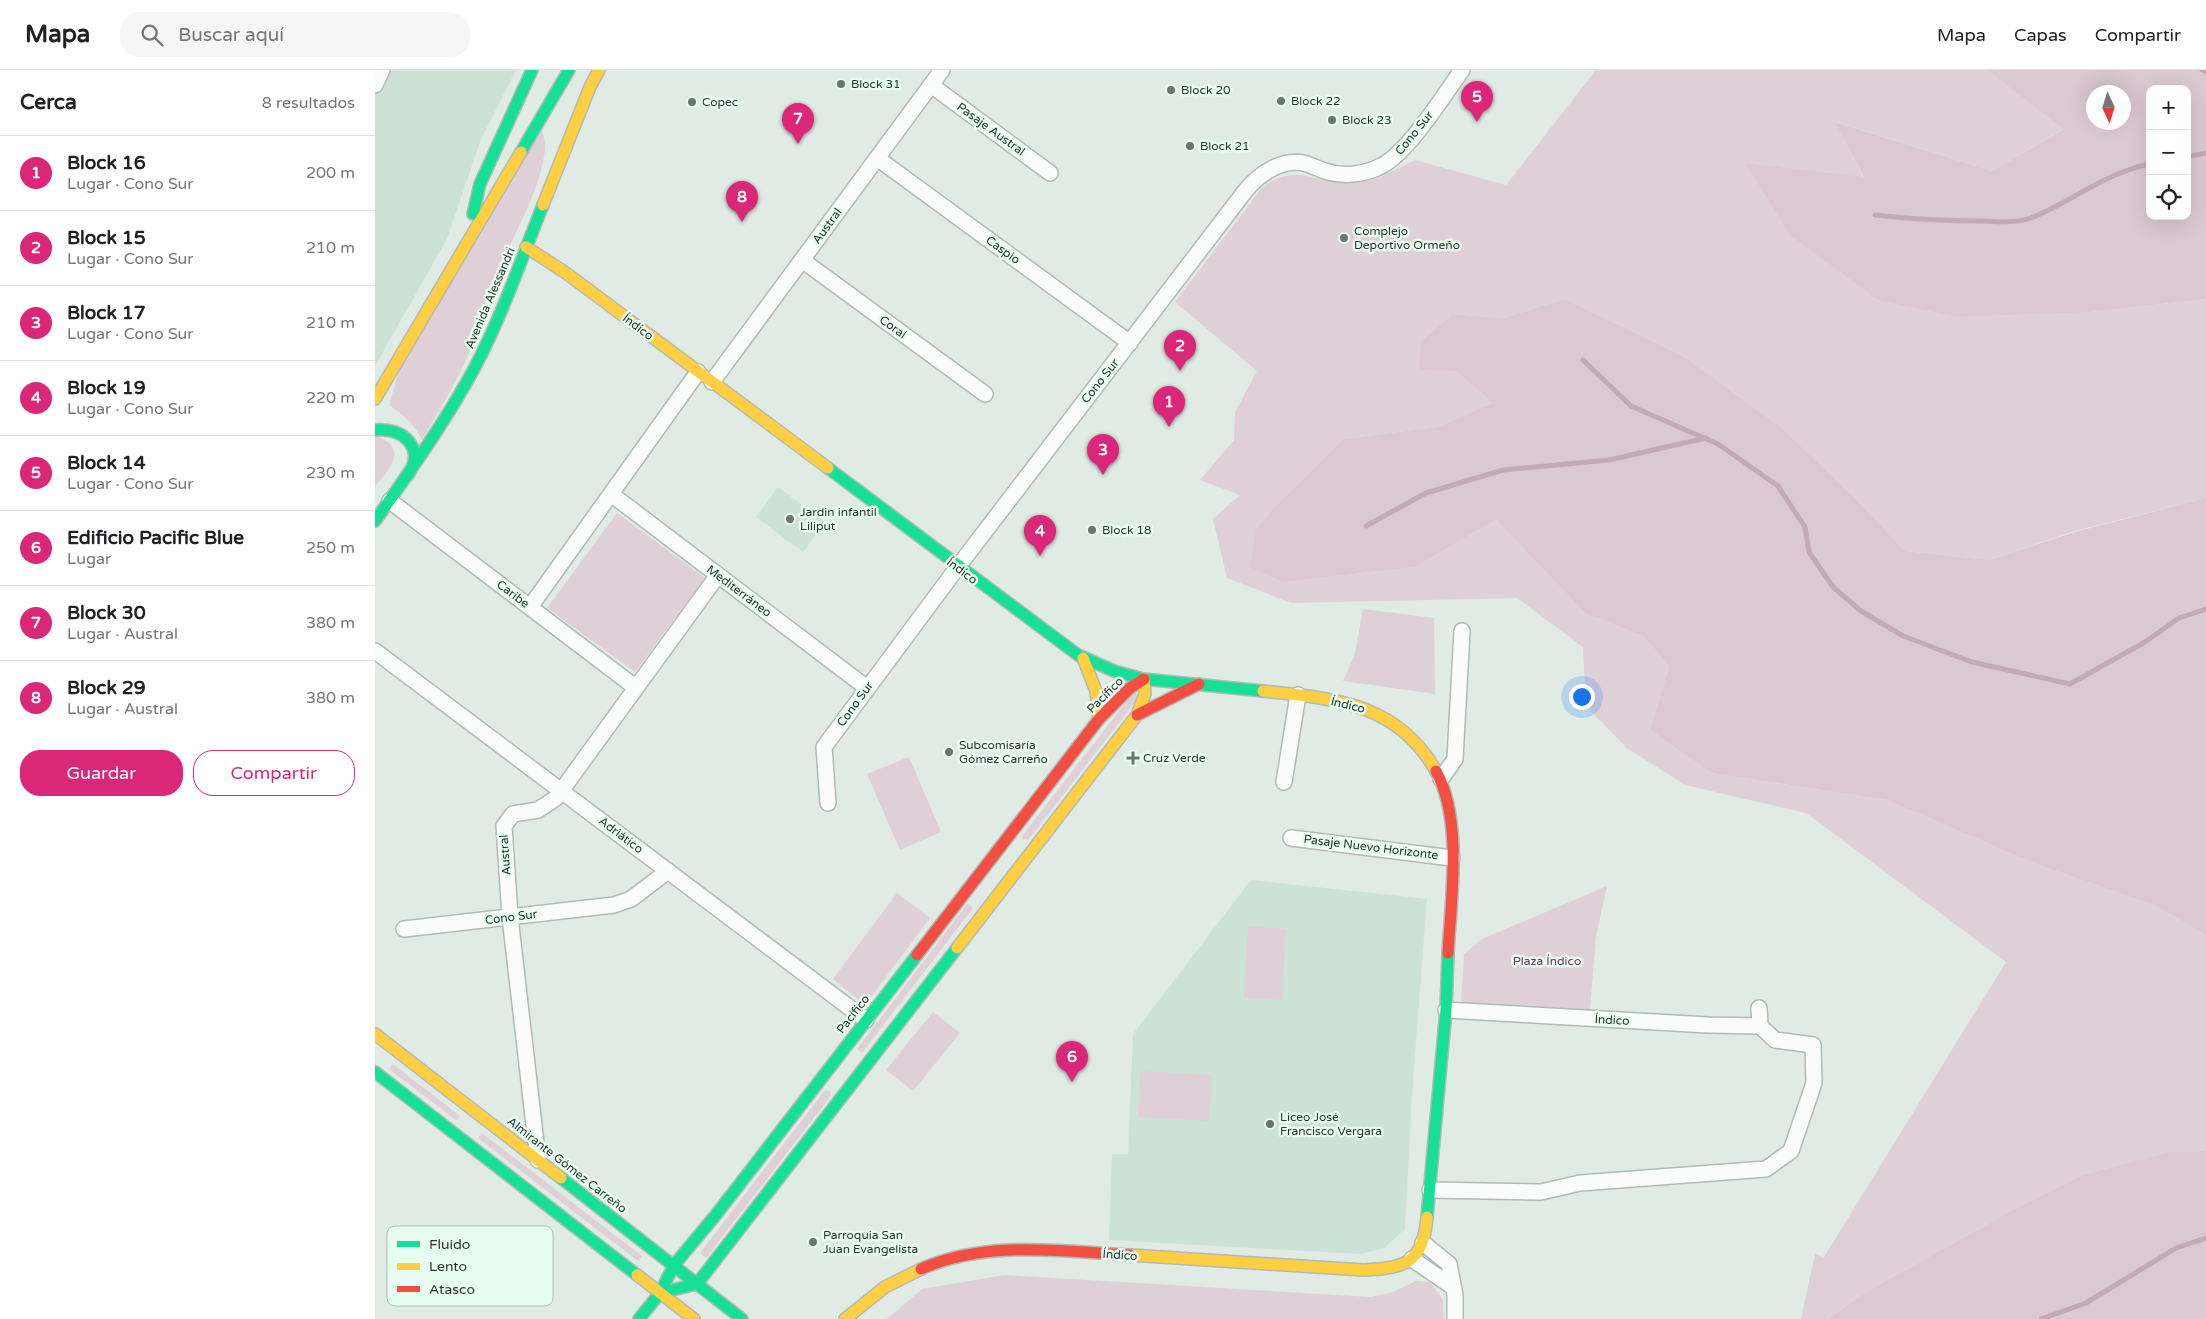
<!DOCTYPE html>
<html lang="es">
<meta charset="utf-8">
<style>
body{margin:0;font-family:"Varela Round",sans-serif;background:#f6f6f6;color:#202124}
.controls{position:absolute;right:15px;top:15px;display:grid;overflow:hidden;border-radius:10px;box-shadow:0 5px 20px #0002}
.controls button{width:45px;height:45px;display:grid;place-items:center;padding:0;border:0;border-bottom:1px solid #e0e0e0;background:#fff;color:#202124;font:25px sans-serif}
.compass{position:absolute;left:1711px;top:15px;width:45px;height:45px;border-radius:50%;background:#fff;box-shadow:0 5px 20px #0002;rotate:176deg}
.you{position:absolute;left:1206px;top:626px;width:18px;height:18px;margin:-12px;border:4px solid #fff;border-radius:50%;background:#1a73e8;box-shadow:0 0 0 8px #1a73e833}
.badge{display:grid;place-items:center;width:32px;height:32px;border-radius:50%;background:#db2777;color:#fff;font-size:16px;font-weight:700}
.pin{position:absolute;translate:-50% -41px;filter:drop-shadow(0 1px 2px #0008)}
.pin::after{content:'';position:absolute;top:26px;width:18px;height:15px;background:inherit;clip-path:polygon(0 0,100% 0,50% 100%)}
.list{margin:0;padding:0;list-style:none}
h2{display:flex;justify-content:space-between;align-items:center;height:65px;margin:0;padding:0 20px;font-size:21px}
h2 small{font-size:16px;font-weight:400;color:#757577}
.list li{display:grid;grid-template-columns:32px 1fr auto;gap:15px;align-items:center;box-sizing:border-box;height:75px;padding:0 20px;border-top:1px solid #e0e0e0}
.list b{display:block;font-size:19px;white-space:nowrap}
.list p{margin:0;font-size:16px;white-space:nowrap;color:#757577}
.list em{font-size:16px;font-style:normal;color:#757577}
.actions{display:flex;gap:10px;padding:15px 20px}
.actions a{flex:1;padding:11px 0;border:1px solid #db2777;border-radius:20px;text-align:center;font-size:18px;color:#db2777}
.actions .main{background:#db2777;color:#fff}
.icon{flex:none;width:28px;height:28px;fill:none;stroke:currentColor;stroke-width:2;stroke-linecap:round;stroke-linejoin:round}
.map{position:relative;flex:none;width:1831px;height:1249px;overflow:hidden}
header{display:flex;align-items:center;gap:30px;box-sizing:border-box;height:70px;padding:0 25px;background:#fff;border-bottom:1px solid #e0e0e0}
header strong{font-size:24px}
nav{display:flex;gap:28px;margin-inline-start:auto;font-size:18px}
.search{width:350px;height:45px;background:#f6f6f6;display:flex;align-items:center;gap:12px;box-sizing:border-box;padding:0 18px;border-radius:20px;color:#757577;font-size:19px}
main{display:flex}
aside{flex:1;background:#fff}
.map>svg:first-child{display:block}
.built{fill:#cde2d7}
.green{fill:#dfd0d7}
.forest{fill:#dcc8d1;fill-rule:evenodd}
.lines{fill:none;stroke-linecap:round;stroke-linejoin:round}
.stream{stroke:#c4a9b7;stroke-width:5}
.street-casing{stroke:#b1bab5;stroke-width:18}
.fast-casing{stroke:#b1bab5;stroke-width:14}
.slow-casing{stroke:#b1bab5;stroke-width:14}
.jam-casing{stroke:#b1bab5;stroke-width:14}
.street{stroke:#fafcfb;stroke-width:15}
.fast{stroke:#16e098;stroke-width:11}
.slow{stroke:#ffcf43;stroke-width:11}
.jam{stroke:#f24e42;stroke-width:11}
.poi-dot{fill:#6b746f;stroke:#e8fdf2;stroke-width:2}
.labels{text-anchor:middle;stroke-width:5;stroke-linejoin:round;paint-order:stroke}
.poi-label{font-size:12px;fill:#2c3430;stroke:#e8fdf2;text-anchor:start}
.street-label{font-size:12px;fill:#2c3430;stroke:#e8fdf2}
.park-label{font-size:12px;fill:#6d3454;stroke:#e8fdf2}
.key{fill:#e8fdf2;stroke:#b0c1b8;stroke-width:1}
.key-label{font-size:14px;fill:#2c3430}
</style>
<header>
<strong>Mapa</strong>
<div class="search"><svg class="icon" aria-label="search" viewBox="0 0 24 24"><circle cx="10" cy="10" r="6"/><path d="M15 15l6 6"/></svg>Buscar aquí</div>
<nav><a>Mapa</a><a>Capas</a><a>Compartir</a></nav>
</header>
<main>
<aside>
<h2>Cerca<small>8 resultados</small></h2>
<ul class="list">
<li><span class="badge">1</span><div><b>Block 16</b><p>Lugar · Cono Sur</p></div><em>200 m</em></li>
<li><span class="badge">2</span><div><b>Block 15</b><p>Lugar · Cono Sur</p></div><em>210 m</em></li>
<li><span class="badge">3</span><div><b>Block 17</b><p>Lugar · Cono Sur</p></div><em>210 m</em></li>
<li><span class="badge">4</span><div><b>Block 19</b><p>Lugar · Cono Sur</p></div><em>220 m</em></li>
<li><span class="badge">5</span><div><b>Block 14</b><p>Lugar · Cono Sur</p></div><em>230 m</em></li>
<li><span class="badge">6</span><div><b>Edificio Pacific Blue</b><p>Lugar</p></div><em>250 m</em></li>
<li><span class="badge">7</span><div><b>Block 30</b><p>Lugar · Austral</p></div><em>380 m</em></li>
<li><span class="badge">8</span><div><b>Block 29</b><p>Lugar · Austral</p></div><em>380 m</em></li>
</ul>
<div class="actions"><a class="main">Guardar</a><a>Compartir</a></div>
</aside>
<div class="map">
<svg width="1831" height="1249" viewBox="0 0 1831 1249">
<rect width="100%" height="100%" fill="#e0ebe5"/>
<g class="built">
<path d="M0,0h141l-35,69 -34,100 -72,127z"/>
<path d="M403,417l47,35 -22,30 -47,-35z"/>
<path d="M876,810l176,19 -15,195 -7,135 -21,19 -22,6 -253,-14 3,-86h16l5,-120z"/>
</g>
<g class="green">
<path d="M1221,0h391l78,58 -73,43 -156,-49 28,56 -119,-15 345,149 116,-13v199l-131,33 -86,29 -84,-9 -49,-52 -75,-72 -98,-71 -118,-57 -62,19 -50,-4 -32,27 73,62 -57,24 -93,12 -61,143 132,-15 81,-47 90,94 57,22 26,30 -19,64 61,43 176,27 146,63 121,42 52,30v216l-36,1 -168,64 -136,76 -38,27h-27l14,-65 9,3 182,-295 -200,-149 -121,-28 -58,-37 -41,-42 -3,-59 -66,-49 -226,5 -64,-25 -14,-59 27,-24 -40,-15 34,-40 1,-28 22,-41 -82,-69 86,-113c37,-30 54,-3 92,-6 23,-1 41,-13 62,-23l91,25z"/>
<path d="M166,59c19,32 -37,122 -49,156 -10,25 -16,54 -28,79 -12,26 -28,51 -42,76 -8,-16 -18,-25 -33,-35l10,-34z"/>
<path d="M2,366c4,2 12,5 14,9 11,14 -8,31 -16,42v-49z"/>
<path d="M242,443l88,65 -70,94 -88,-64z"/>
<path d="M988,539l71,9 1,76 -92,-13 12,-27z"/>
<path d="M759,622l5,5 -111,143 -6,-1v-3z"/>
<path d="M534,687l32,75 -41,18 -33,-76z"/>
<path d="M1232,816l-11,50 -6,74 -129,-8 3,-48 18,-15z"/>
<path d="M522,823l33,25 -65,87 -32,-26z"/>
<path d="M593,833l5,5 -111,145 -5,-4z"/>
<path d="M873,856l38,3 -4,71 -38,-2z"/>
<path d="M558,942l27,21 -47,58 -27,-21z"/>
<path d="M18,994l67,52 -4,4 -67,-51z"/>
<path d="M765,1001l72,4 -3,46 -71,-4z"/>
<path d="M450,1020l5,1 1,5 -125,162 -6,-5z"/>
<path d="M107,1063l160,123 -4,5 -160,-123z"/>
<path d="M629,1205l367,22 22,-5 23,-11 14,1 13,18 1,19h-557l35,-30z"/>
</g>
<g class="forest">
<path d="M1612,0h219v229l-116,13 -133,5 -79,-17 -88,-65 -45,-72 119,14 -29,-55 157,49 72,-42zM1775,19h37v127h-37zM1718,22h30v30h-30z"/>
<path d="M1190,229l118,57 98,71 75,72 49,52 84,9 86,-28 131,-34v437l-52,-30 -121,-42 -146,-63 -176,-27 -61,-43 19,-64 -26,-30 -57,-22 -90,-94 -81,47 -132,15 -33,-15 6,-37 17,-21 71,-70 93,-12 56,-24 -37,-32 -37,-1 2,-29 32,-27 50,4z"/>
<path d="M1831,1081v168h-378l38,-27 136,-76 82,-41 86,-23z"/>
</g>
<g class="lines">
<g class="stream">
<path d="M1827,0l4,1"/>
<path d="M1812,87l19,-4"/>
<path d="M1500,145c36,4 71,6 107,6 16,1 34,2 49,-3 40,-16 76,-46 119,-54"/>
<path d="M1208,290l48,46 87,38 60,42 27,41 4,25 24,35 28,24 42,25 69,26 98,22 75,-42 34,-24 27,-9"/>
<path d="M991,456l60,-33 77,-23 106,-10 97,-22"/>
<path d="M1666,1249l45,-16 90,-55 30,-10"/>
</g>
<defs>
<g id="street">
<path d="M0,15l7,-15"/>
<path d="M556,15l119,88"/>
<path d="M502,88l253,185"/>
<path d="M427,190l183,134"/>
<path d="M337,312l230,-312"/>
<path d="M236,424l256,194"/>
<path d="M15,431l245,186"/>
<path d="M155,537l168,-235"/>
<path d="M0,581l491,369"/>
<path d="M1066,709l14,-20 7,-128"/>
<path d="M909,712l14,-87"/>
<path d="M453,733l-4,-56 133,-179 289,-378c14,-17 38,-33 61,-26 6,2 12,5 18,7 18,6 39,4 56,-5 26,-12 63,-71 81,-96"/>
<path d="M916,768l161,20"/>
<path d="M29,859l210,-24 17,-6 37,-28"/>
<path d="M1071,940l262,15 52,1 -1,-18"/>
<path d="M163,1090l-28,-243 -6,-91 9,-12 25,-4 18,-12 162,-223"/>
<path d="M1055,1120l111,2 39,-9 186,-14 25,-18 23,-68 -1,-38 -38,-5 -15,-14"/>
<path d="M1048,1173l26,21 6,31v24"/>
<path d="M1037,1189l41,28"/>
</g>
<g id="fast">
<path d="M146,82l48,-82"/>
<path d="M98,144l7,-30 52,-114"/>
<path d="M0,360c28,-3 51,18 33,45"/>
<path d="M453,398l250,187 36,16 29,8 120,12"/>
<path d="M0,451c35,-50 71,-100 100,-154 27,-51 46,-107 68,-162"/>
<path d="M0,1002l262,203"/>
<path d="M186,1108l181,141"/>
<path d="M1052,1147l19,-207 2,-57"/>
<path d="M285,1223l37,-9 260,-336"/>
<path d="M264,1249l21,-26 14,-28 41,-49 202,-261"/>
</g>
<g id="slow">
<path d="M168,135l47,-118 9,-17"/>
<path d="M151,177l40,26 262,195"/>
<path d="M0,329l146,-247"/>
<path d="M708,588l13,33 3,28"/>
<path d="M888,621c71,8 134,11 173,80"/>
<path d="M582,878l180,-233 8,-21 -1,-15"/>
<path d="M0,964l186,144"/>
<path d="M755,1185l233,15c43,-2 60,-7 64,-53"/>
<path d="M262,1205l57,44"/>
<path d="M470,1249l40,-32 36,-18"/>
</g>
<g id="jam">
<path d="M762,645l62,-31"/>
<path d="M1061,701c27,50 15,127 12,182"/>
<path d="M542,885l182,-236 31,-31 14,-9"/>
<path d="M546,1199c66,-29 139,-18 209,-14"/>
</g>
</defs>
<use href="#street" class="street-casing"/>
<use href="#fast" class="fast-casing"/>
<use href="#slow" class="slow-casing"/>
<use href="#jam" class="jam-casing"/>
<use href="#street" class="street"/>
<use href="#fast" class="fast"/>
<use href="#slow" class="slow"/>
<use href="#jam" class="jam"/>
</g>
<g class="poi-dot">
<circle cx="466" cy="14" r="5"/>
<circle cx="796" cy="20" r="5"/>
<circle cx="906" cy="31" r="5"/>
<circle cx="317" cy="32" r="5"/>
<circle cx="957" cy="50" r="5"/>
<circle cx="815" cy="76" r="5"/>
<circle cx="969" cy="168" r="5"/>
<circle cx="415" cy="449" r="5"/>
<circle cx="717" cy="460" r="5"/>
<circle cx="574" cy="682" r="5"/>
<path d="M755.5 680.5h5v5h5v5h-5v5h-5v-5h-5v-5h5z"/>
<circle cx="895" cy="1054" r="5"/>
<circle cx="438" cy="1172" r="5"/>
</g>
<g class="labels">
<g class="poi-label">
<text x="476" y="18">Block 31</text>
<text x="806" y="24">Block 20</text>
<text x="916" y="35">Block 22</text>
<text x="327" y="36">Copec</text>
<text x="967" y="54">Block 23</text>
<text x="825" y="80">Block 21</text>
<text x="979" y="165">Complejo<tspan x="979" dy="14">Deportivo Ormeño</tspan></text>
<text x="425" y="446">Jardin infantil<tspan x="425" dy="14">Liliput</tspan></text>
<text x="727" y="464">Block 18</text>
<text x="584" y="679">Subcomisaría<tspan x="584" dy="14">Gómez Carreño</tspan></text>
<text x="768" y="692">Cruz Verde</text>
<text x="905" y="1051">Liceo José<tspan x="905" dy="14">Francisco Vergara</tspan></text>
<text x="448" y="1169">Parroquia San<tspan x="448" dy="14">Juan Evangelista</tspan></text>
</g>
<g class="street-label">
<text transform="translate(616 59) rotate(36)" y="4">Pasaje Austral</text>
<text transform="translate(1039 63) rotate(-51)" y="4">Cono Sur</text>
<text transform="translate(452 156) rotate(-54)" y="4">Austral</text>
<text transform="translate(628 180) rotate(36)" y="4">Caspio</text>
<text transform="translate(115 228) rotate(-67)" y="4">Avenida Alessandri</text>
<text transform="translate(263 257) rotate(37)" y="4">Índico</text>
<text transform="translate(518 257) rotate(36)" y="4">Coral</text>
<text transform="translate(725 311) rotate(-52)" y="4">Cono Sur</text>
<text transform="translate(587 501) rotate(37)" y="4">Índico</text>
<text transform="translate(364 521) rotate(37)" y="4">Mediterráneo</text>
<text transform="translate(138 524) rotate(37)" y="4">Caribe</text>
<text transform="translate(730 625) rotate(-45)" y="4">Pacífico</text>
<text transform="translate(480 634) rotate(-54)" y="4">Cono Sur</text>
<text transform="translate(973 635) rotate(14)" y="4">Índico</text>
<text transform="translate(246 765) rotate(37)" y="4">Adriático</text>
<text transform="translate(996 777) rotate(7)" y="4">Pasaje Nuevo Horizonte</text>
<text transform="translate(130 785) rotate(-94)" y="4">Austral</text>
<text transform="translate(136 847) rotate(-7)" y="4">Cono Sur</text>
<text transform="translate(478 944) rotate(-52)" y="4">Pacífico</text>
<text transform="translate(1237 950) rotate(3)" y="4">Índico</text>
<text transform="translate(192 1095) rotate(38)" y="4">Almirante Gómez Carreño</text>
<text transform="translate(745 1185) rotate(4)" y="4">Índico</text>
</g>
<g class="park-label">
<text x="1172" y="895">Plaza Índico</text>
</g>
</g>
<rect x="12" y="1156" width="166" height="80" rx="8" class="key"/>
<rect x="22" y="1171" width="23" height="6" fill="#16e098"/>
<rect x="22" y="1193" width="23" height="7" fill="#ffcf43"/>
<rect x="22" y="1216" width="23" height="6" fill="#f24e42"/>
<g class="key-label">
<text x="54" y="1179">Fluido</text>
<text x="54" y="1201">Lento</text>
<text x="54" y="1224">Atasco</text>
</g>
</svg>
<div class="controls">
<button>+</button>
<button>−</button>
<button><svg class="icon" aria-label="locate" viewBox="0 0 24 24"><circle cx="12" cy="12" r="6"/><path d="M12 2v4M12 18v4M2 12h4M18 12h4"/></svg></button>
</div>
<svg class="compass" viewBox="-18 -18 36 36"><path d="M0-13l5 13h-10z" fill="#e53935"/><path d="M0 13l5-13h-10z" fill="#757577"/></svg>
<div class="you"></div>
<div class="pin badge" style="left:794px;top:357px">1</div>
<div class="pin badge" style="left:805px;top:301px">2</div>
<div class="pin badge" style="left:728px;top:405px">3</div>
<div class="pin badge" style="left:665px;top:486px">4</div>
<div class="pin badge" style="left:1102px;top:52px">5</div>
<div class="pin badge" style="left:697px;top:1012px">6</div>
<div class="pin badge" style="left:423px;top:74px">7</div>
<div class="pin badge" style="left:367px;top:152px">8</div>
</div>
</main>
